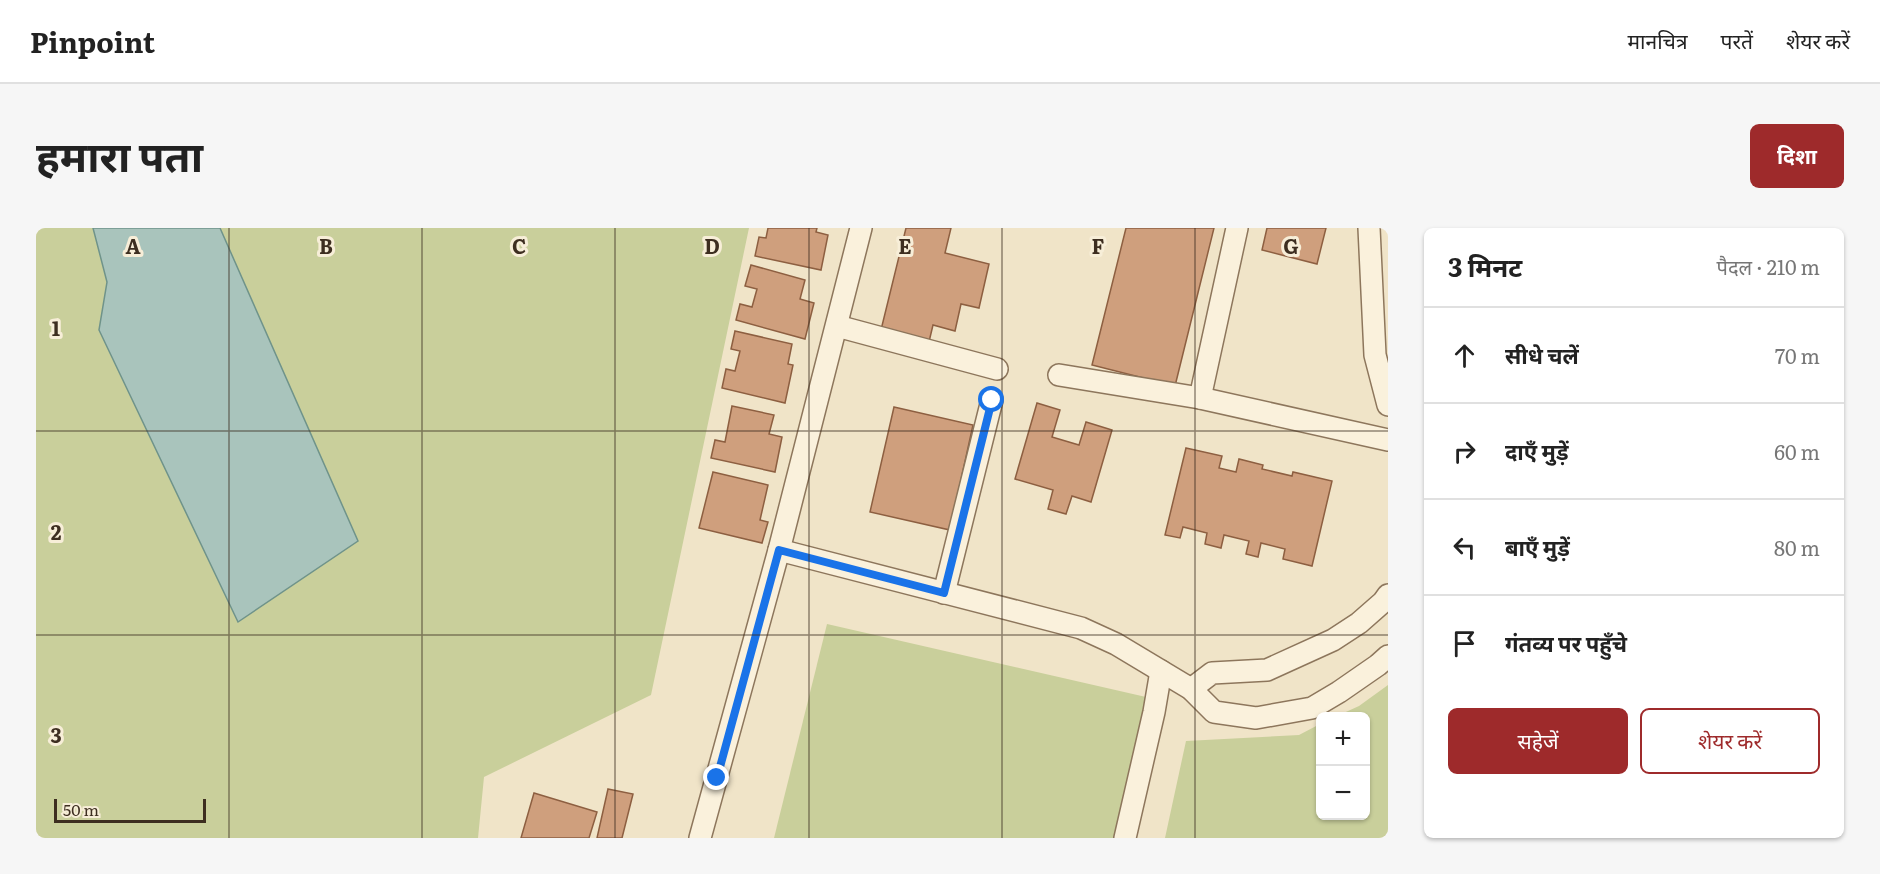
<!DOCTYPE html>
<html lang="hi">
<meta charset="utf-8">
<style>
body{margin:0;font-family:Literata,"Noto Sans Devanagari",serif;background:#f6f6f6;color:#222}
.controls{position:absolute;right:18px;bottom:18px;display:grid;overflow:hidden;border-radius:9px;box-shadow:0 2px 4px #0004}
.controls button{width:54px;height:54px;display:grid;place-items:center;padding:0;border:0;border-bottom:2px solid #e0e0e0;background:#fff;color:#222;font:30px sans-serif}
.scale{position:absolute;left:18px;bottom:15px;width:152px;box-sizing:border-box;padding-left:6px;border:3px solid #3d2e20;border-top:0;font-size:16px;line-height:21px;white-space:nowrap;color:#3d2e20;-webkit-text-stroke:4px #f7eed8;paint-order:stroke}
.stop{position:absolute;width:18px;height:18px;margin:-14px;border:4px solid #1a73e8;border-radius:50%;background:#fff}
.stop.end{background:#1a73e8;border-color:#fff;box-shadow:0 2px 6px #0008}
.list{margin:0;padding:0;list-style:none}
h2{display:flex;justify-content:space-between;align-items:center;height:78px;margin:0;padding:0 24px;font-size:26px}
h2 small{font-size:20px;font-weight:400;color:#767676}
.list li{display:grid;grid-template-columns:39px 1fr auto;gap:18px;align-items:center;box-sizing:border-box;height:96px;padding:0 24px;border-top:2px solid #e0e0e0}
.list b{display:block;font-size:22px;white-space:nowrap}
.list em{font-size:20px;font-style:normal;color:#767676}
.actions{display:flex;gap:12px;padding:18px 24px}
.actions a{flex:1;padding:14px 0;border:2px solid #9e2a2b;border-radius:9px;text-align:center;font-size:21px;color:#9e2a2b}
.actions .main{background:#9e2a2b;color:#fff}
.icon{flex:none;width:33px;height:33px;fill:none;stroke:currentColor;stroke-width:2;stroke-linecap:round;stroke-linejoin:round}
.map{position:relative;flex:none;width:1352px;height:610px;overflow:hidden;border-radius:9px}
header{display:flex;align-items:center;gap:36px;box-sizing:border-box;height:84px;padding:0 30px;background:#fff;border-bottom:2px solid #e0e0e0}
header strong{font-size:28px}
nav{display:flex;gap:33px;margin-inline-start:auto;font-size:21px}
.intro{display:flex;align-items:center;justify-content:space-between;box-sizing:border-box;height:144px;padding:0 36px}
h1{margin:0;font-size:42px}
.button{padding:15px 27px;border-radius:9px;background:#9e2a2b;color:#fff;font-size:21px;font-weight:700}
main{display:flex;gap:36px;padding:0 36px}
aside{flex:1;background:#fff;border-radius:9px;box-shadow:0 2px 4px #0004}
.map>svg:first-child{display:block}
.green{fill:#c9cf9b}
.water{fill:#a9c4bc;stroke:#6f938a;stroke-width:1.5}
.building{fill:#cf9f7d;stroke:#8d5f41;stroke-width:1.5}
.lines{fill:none;stroke-linecap:round;stroke-linejoin:round}
.minor-casing{stroke:#8d765c;stroke-width:24}
.minor{stroke:#faf1dc;stroke-width:21}
.route{stroke:#1a73e8;stroke-width:8}
.grid{fill:none;stroke:#3d2e20;stroke-width:1.5;stroke-opacity:0.55}
.grid-label{font-size:20px;text-anchor:middle;font-weight:bold;fill:#3d2e20;stroke:#f7eed8;stroke-width:6;stroke-linejoin:round;paint-order:stroke}
</style>
<header>
<strong>Pinpoint</strong>
<nav><a>मानचित्र</a><a>परतें</a><a>शेयर करें</a></nav>
</header>
<div class="intro"><h1>हमारा पता</h1><a class="button">दिशा</a></div>
<main>
<div class="map">
<svg width="1352" height="610" viewBox="0 0 1352 610">
<rect width="100%" height="100%" fill="#f0e4c8"/>
<g class="green">
<path d="M0,0h713l-98,467 -167,82 -6,61h-442z"/>
<path d="M791,396l319,73 -30,141h-342z"/>
<path d="M1352,457v153h-223l21,-97 113,-6 21,-11v92h46v-100h-29l22,-10z"/>
</g>
<path class="water" d="M57,0h127l138,313 -120,81 -139,-292 8,-48z"/>
<g class="building">
<path d="M732,0h49l-1,4 12,3 -7,35 -66,-14 4,-19 7,1z"/>
<path d="M870,0h45l-6,25 44,11 -10,44 -18,-4 -6,27 -22,-6 -5,21 -48,-12z"/>
<path d="M1090,0h88l-39,158 -83,-21z"/>
<path d="M1231,0h59l-9,36 -55,-14z"/>
<path d="M715,37l54,15 -5,19 14,4 -9,36 -69,-19 4,-16 12,3 5,-18 -12,-3z"/>
<path d="M699,103l57,13 -4,20 5,1 -8,38 -63,-15 4,-19 9,2 5,-20 -9,-2z"/>
<path d="M1001,175l23,7 -8,27 27,8 7,-23 26,8 -21,72 -19,-6 -6,18 -18,-5 5,-19 -38,-11z"/>
<path d="M696,178l42,9 -5,19 13,3 -7,35 -64,-14 4,-18 10,2z"/>
<path d="M858,179l79,18 -23,105 -80,-18z"/>
<path d="M1150,220l36,8 -3,12 17,4 3,-13 24,6 -1,4 30,7 1,-4 39,9 -20,85 -29,-7 2,-10 -24,-6 -3,14 -12,-3 3,-13 -25,-6 -3,13 -16,-4 2,-11 -24,-6 -3,11 -15,-3z"/>
<path d="M677,244l55,13 -8,35 8,2 -6,21 -63,-15z"/>
<path d="M572,561l25,5 -11,44h-25z"/>
<path d="M498,565l63,19 -8,26h-68z"/>
</g>
<g class="lines">
<defs>
<g id="minor">
<path d="M1333,0l6,127 13,50"/>
<path d="M801,98l160,43"/>
<path d="M1023,147l141,23 188,42"/>
<path d="M1164,170l37,-170"/>
<path d="M743,322l302,78 35,16 75,45 23,23 42,6 56,-10 27,-16 39,-27 10,-9"/>
<path d="M908,365l48,-193"/>
<path d="M1155,461l21,-16 55,-3 66,-30 26,-17 24,-21 5,-7"/>
<path d="M664,610l79,-288 82,-322"/>
<path d="M1089,610l29,-126 7,-41"/>
</g>
</defs>
<use href="#minor" class="minor-casing"/>
<use href="#minor" class="minor"/>
</g>
<g class="lines">
<path class="route" d="M681,550l62,-228 165,43 48,-193"/>
</g>
<path class="grid" d="M193,0v610M386,0v610M579,0v610M773,0v610M966,0v610M1159,0v610M0,203h1352M0,407h1352"/>
<g class="grid-label">
<text x="97" y="26">A</text>
<text x="290" y="26">B</text>
<text x="483" y="26">C</text>
<text x="676" y="26">D</text>
<text x="869" y="26">E</text>
<text x="1062" y="26">F</text>
<text x="1255" y="26">G</text>
<text x="20" y="108">1</text>
<text x="20" y="312">2</text>
<text x="20" y="515">3</text>
</g>
</svg>
<div class="controls">
<button>+</button>
<button>−</button>
</div>
<div class="scale">50 m</div>
<div class="stop" style="left:956px;top:172px"></div>
<div class="stop end" style="left:681px;top:550px"></div>
</div>
<aside>
<h2>3 मिनट<small>पैदल · 210 m</small></h2>
<ul class="list">
<li><svg class="icon" aria-label="ahead" viewBox="0 0 24 24"><path d="M12 20V5M6 11l6-6 6 6"/></svg><div><b>सीधे चलें</b></div><em>70 m</em></li>
<li><svg class="icon" aria-label="right" viewBox="0 0 24 24"><path d="M7 20v-9h11M14 6l5 5-5 5"/></svg><div><b>दाएँ मुड़ें</b></div><em>60 m</em></li>
<li><svg class="icon" aria-label="left" viewBox="0 0 24 24"><path d="M17 20v-9H6M10 6l-5 5 5 5"/></svg><div><b>बाएँ मुड़ें</b></div><em>80 m</em></li>
<li><svg class="icon" aria-label="arrive" viewBox="0 0 24 24"><path d="M6 21V4h12l-3 4 3 4H6"/></svg><div><b>गंतव्य पर पहुँचे</b></div></li>
</ul>
<div class="actions"><a class="main">सहेजें</a><a>शेयर करें</a></div>
</aside>
</main>
